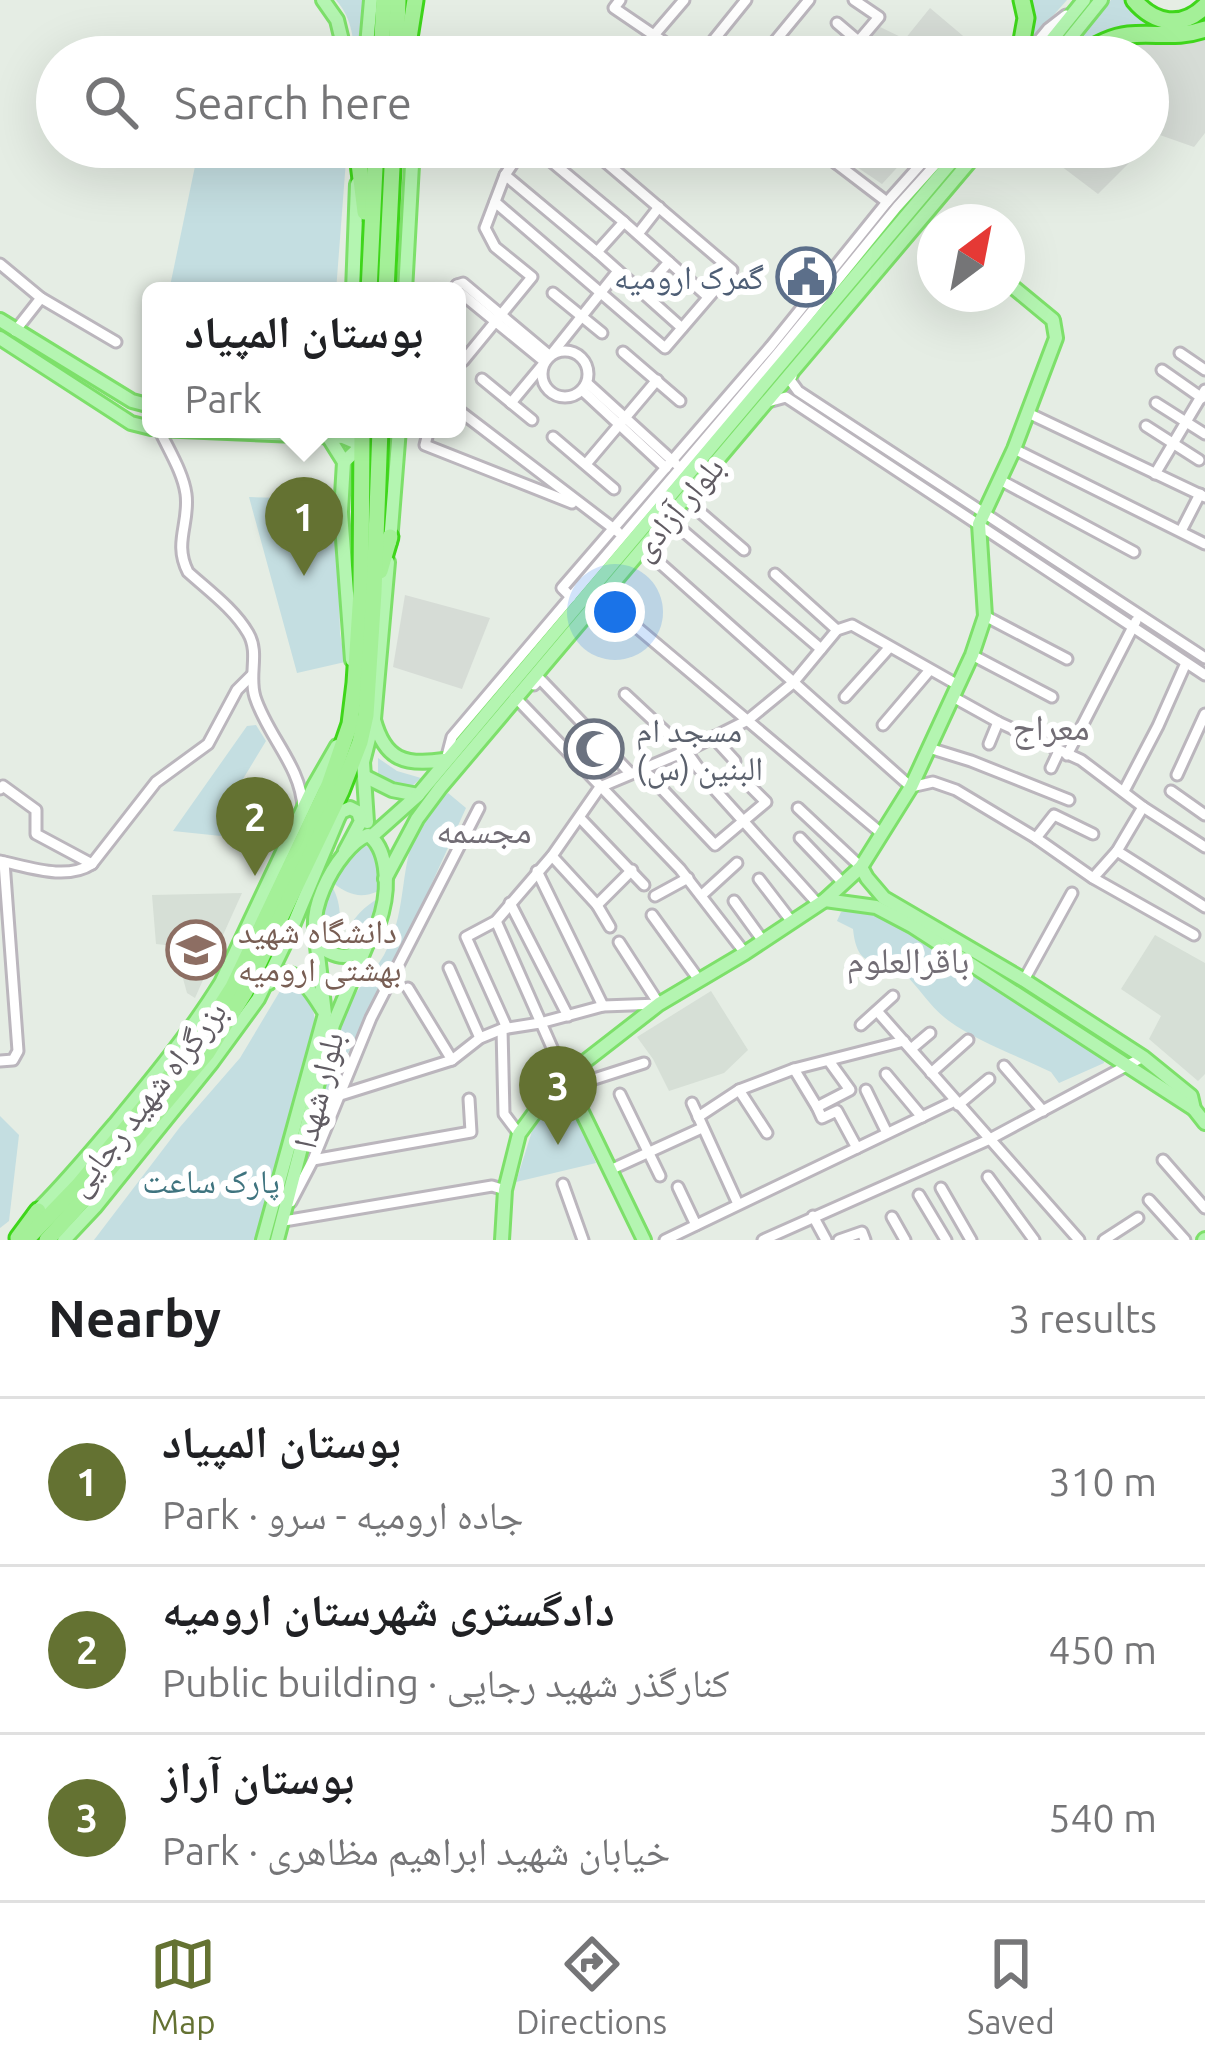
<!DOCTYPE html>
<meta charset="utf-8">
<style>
body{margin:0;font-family:Ubuntu,"Noto Naskh Arabic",sans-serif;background:#f6f6f6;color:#202124}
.compass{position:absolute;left:917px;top:204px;width:108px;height:108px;border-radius:50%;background:#fff;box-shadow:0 12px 48px #0002;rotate:32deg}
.you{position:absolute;left:615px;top:612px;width:42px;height:42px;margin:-30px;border:9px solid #fff;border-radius:50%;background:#1a73e8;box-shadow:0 0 0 18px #1a73e833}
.badge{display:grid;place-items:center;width:78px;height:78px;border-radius:50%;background:#647232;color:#fff;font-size:39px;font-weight:700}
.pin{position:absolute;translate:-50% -99px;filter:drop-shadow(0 3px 6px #0008)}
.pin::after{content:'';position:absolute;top:63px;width:42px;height:36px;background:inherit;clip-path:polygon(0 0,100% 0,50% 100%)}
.popup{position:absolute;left:142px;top:282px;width:324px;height:156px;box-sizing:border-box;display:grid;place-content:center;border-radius:18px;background:#fff;filter:drop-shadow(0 3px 9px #0005);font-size:39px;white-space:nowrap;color:#757577}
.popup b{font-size:45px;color:#202124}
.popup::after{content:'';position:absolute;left:50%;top:100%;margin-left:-24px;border:24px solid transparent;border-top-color:#fff}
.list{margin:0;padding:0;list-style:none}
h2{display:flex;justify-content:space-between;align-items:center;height:156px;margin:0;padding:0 48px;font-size:51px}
h2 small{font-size:39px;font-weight:400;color:#757577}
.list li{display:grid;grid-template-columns:78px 1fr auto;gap:36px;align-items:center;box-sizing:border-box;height:168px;padding:0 48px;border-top:3px solid #e0e0e0}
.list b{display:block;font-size:45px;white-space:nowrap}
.list p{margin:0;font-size:39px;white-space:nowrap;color:#757577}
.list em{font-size:39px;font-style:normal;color:#757577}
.icon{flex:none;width:66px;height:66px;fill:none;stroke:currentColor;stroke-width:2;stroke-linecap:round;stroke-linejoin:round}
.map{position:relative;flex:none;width:1205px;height:1240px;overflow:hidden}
.search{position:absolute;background:#fff;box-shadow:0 12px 48px #0002;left:36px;right:36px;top:36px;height:132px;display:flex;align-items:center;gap:30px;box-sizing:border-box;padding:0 42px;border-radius:66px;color:#757577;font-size:45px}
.sheet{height:660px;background:#fff}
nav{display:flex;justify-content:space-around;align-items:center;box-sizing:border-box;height:168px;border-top:3px solid #e0e0e0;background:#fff;font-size:33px;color:#757577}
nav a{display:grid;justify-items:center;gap:6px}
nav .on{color:#647232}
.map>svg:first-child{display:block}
.industrial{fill:#d6dcd6}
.education{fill:#d6dfd6}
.green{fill:#c4dee1}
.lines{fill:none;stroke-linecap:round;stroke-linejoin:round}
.minor-casing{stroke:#bbb6bd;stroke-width:15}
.major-casing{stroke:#7de06a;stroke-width:18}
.highway-casing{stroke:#3fd61b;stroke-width:21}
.minor{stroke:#fff;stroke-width:9}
.major{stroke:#b4f5b1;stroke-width:12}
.highway{stroke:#a4f098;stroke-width:15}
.labels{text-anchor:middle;stroke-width:12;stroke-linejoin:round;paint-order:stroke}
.service-label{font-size:33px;fill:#4e5e75;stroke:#fff;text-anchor:end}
.street-label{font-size:33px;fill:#615c63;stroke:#fff}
.worship-label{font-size:33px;fill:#5b616d;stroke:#fff;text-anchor:start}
.education-label{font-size:33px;fill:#785e54;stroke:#fff;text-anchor:start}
.park-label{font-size:33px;fill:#3f747f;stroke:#fff}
.neighbourhood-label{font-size:36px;fill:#726d75;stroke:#fff}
</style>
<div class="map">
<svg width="1205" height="1240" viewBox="0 0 1205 1240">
<rect width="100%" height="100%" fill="#e5ede4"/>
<g class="industrial">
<path d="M930,8l58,49h-102l-19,-16 11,-15 27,13z"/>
<path d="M1205,34v99l-11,14 -37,-13 -9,9v-86h-63l23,-12 43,-4 22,3z"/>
<path d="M859,147h57l-34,37 -34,-23z"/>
<path d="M1036,147h109l-47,47z"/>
<path d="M405,595l85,23 -28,71 -69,-22z"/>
</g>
<g class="education">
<path d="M242,893l-28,62 -19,43 -8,-5 -13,-47 -18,-2 -4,-49z"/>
<path d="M1155,935l50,28v111l-7,7 -49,-42 12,-23 -40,-27z"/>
<path d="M711,991l37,59 -24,23 -55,18 -16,-32 -16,-22z"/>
</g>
<g class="green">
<path d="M336,0h30l-6,57h-5c-2,-22 -4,-40 -19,-57z"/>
<path d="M1030,0h37l-34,38z"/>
<path d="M1111,0h17l21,25 -1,4 -69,18 -16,10z"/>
<path d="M199,147h148l-11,144h-167z"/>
<path d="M249,497l35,1v18l53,3 3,114 5,29 -48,11z"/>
<path d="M256,725l10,16 -26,43 -5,-1 -7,8 5,9 -12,36 -48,-5 74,-105z"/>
<path d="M378,758l19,13 24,7 -9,8 -11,4 -23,-13z"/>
<path d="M448,793l18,15 -59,130 -63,123 -9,28 -8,6 -7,-5c8,-26 13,-57 26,-81 10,-20 27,-35 38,-54 32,-56 5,-118 64,-162z"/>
<path d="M363,844c19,10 18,29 16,47 -19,8 -30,4 -46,-8l12,-26z"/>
<path d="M332,886c11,21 9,39 2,60 -22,-15 -12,-39 -2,-60z"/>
<path d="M379,898c-3,23 -11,50 -38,50 6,-22 17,-38 38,-50z"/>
<path d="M853,909l34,9 216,134 1,11 -45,20 -8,-11c-31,-15 -75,-31 -102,-51 -18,-13 -29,-32 -45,-48 -23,-21 -46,4 -51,-44l-16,-8 4,-9z"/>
<path d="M289,981c20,8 25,23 26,44l-59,215h-162l86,-113 60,-69 40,-67z"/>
<path d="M562,1100l9,4 25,59 -80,19 16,-51 22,-29z"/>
<path d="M0,1116l19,19 -10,86 -9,7z"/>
</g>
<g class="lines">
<defs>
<g id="minor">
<path d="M620,0l-6,8 72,49"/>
<path d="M837,23l40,34"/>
<path d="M654,35l30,-35"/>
<path d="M700,57l46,-57"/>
<path d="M762,57l47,-57"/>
<path d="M845,57l34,-40 -25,-17"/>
<path d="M1025,57l23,-28 18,-14"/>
<path d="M534,147l90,75"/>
<path d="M815,147l72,55"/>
<path d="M836,163l14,-16"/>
<path d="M505,175l92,77"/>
<path d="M495,202l170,146 67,-78 -144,-123"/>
<path d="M638,234l21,-27"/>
<path d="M669,262l39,35"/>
<path d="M0,264l41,34 75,44"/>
<path d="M457,285l6,-2 87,73 68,-85"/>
<path d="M457,285v5l88,72 -34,41"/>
<path d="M642,292l27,-30 -45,-40 -27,30 85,76"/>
<path d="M553,293l49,40"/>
<path d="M15,331l26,-33"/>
<circle cx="565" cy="374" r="23"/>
<path d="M623,352l57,49"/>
<path d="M1180,353l25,17"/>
<path d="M457,356l6,5 69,-84 -37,-30 -10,-19 20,-53 19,-28"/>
<path d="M1162,370l40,28"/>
<path d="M792,376l-2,4 8,11 407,267"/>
<path d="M482,379l50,41"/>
<path d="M587,383l89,81"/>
<path d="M582,390l84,78"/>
<path d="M768,402l18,-5 419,278"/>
<path d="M1156,403l49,31"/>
<path d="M457,409l161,123"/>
<path d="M1028,413l177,84"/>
<path d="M1146,426l53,34"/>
<path d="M159,429c9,20 24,43 27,65 4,29 -13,49 2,78 21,19 46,37 60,61 12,20 0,42 7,64 13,40 46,69 48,111"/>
<path d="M429,429l-4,16 147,58"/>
<path d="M553,437l61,52"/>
<path d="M1014,449l191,95"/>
<path d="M586,464l71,-84"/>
<path d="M1155,474l50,-84"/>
<path d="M1000,480l134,72"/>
<path d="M686,500l58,50"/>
<path d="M682,530l139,119"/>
<path d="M1181,531l19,-37"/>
<path d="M643,548l268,239 22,-5 23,8 80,48 57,40 101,57"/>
<path d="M775,574l62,56"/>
<path d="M571,597l-9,-9 209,-242 116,-144 49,-55"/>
<path d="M602,598l279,235"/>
<path d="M985,616l82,43"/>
<path d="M972,655l80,42"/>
<path d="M534,685l6,-6 90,94"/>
<path d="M625,694l61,57 13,18"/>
<path d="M515,697l165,172 65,84"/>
<path d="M845,697l44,-49"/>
<path d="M953,697l45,25 83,38 62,47 62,40"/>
<path d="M883,725l46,-54"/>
<path d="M713,737l22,24"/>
<path d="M989,744l9,-22"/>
<path d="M929,748l42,13 98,39"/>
<path d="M1067,755l69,-134"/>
<path d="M447,756l5,-19 326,-384 119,-146 54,-60"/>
<path d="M1051,768l8,-17"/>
<path d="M643,769l72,76 51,-43 -25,-25"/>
<path d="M1177,775l28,-61"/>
<path d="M709,783l109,121"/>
<path d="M600,787l86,-36 62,-31 45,-37 44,-53 15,-5 106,60"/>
<path d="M0,789l3,-3 33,24v24l56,30"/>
<path d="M1124,791l34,-65 28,-63"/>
<path d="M1171,791l34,24"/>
<path d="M798,808l63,59"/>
<path d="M580,818l64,67"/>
<path d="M800,838l43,45"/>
<path d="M1036,838l18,-23 39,19"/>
<path d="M1117,851l88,56"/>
<path d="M552,856l45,49 13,22"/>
<path d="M0,861c29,6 66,20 92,3l64,-82 52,-38 29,-54 15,-15"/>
<path d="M537,871l66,135"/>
<path d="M1093,878l24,-27 26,-44"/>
<path d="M759,879l33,43"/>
<path d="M702,895l35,-32"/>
<path d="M655,896l33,-18"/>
<path d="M734,901l29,40"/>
<path d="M510,903l58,113"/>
<path d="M597,905l35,-35"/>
<path d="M652,915l47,65"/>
<path d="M496,921l69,156"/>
<path d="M619,942l40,62"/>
<path d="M449,968l31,70"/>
<path d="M1024,980l48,-87"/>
<path d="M408,988l44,72"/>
<path d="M877,1011l202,229"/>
<path d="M861,1025l32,-29"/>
<path d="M507,1028l-41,-91 30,-16 56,-65 48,-69"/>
<path d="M502,1029l2,85 15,20"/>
<path d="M911,1049l19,-16"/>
<path d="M0,1061l13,-1 5,-9 -14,-189"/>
<path d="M1004,1066l39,45"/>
<path d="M794,1069l23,38 33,-17 -21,-29"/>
<path d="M931,1073l37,-33"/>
<path d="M886,1074l36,43"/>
<path d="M566,1088l78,-25"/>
<path d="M739,1090l28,43"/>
<path d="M866,1090l21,43"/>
<path d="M620,1094l40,82"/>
<path d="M315,1103l137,-43 28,-22 22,-9 38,-6 63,-17 56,-2"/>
<path d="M692,1103l46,101"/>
<path d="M958,1105l31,-26"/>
<path d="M817,1107l5,11 15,-7 20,37"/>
<path d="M698,1117l41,-27 55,-21 110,-28"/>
<path d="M313,1160l158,-28 -2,-33"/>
<path d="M1163,1160l42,48"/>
<path d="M610,1170l92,-42"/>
<path d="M988,1177l46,63"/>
<path d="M563,1184l20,56"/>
<path d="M678,1187l18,38"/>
<path d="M941,1188l30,52"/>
<path d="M919,1195l27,45"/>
<path d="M1149,1200l36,40"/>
<path d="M291,1202l22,-42 58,-142 108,-210"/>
<path d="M813,1216l13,24"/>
<path d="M892,1217l13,23"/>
<path d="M284,1221l208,-35 13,4"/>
<path d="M665,1240l290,-139"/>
<path d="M763,1240l225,-100 155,-83"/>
<path d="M839,1240l23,-8 3,8"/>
<path d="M1104,1240l34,-22"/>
</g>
<g id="major">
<path d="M323,0l14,20 9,37"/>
<path d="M366,57l5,-57"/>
<path d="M1038,57l46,-57"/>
<path d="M1055,57l46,-57"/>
<path d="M353,291l4,-107"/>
<path d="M405,291l8,-144"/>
<path d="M0,320l132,81 19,5"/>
<path d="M0,338l131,85 20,5"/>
<path d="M158,429l185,8 19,8 -18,17"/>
<path d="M329,438l15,24 -3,50 11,148"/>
<path d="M390,542l9,-113"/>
<path d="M374,720c11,40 31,46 70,40"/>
<path d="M364,776l28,14 26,5"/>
<path d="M367,822l-4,-60 11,-43 14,-157"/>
<path d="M368,835c37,24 13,144 -39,117 -38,-21 9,-107 39,-117z"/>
<path d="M372,836l46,-41 546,-648"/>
<path d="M861,867l6,11 17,20 140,82 119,77 48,39 3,13 11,14"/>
<path d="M385,879l32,-60 23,-31 542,-641"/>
<path d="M825,900l51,7 36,19 282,183"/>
<path d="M269,983c22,-27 42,8 54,27"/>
<path d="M565,1077l79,163"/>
<path d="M34,1214c29,-28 55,-60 81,-90 38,-46 75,-91 106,-141l93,-197 23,-40"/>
<path d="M64,1240l31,-33 117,-145 46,-63 31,-64 49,-117 3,-6 9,-4 8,4 3,9 -16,30"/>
<path d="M263,1240l62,-226 -9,-76"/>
<path d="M277,1240l56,-215 34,-81"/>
<path d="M502,1240l3,-50 14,-56 30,-41 16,-16 94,-73 86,-51 80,-53 36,-33 50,-80 61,-132 13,-39 -6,-92 35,-75 42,-111 -3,-18 -46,-38"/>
<path d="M1204,1240l1,-1"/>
</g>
<g id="highway">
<path d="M1134,0c20,24 48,29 71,6"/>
<path d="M381,57l3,-57"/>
<path d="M396,57l2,-57"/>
<path d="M406,57l9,-57"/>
<path d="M1019,57l7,-39 -4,-18"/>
<path d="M1075,57c17,-9 34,-20 53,-22 28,-3 49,4 77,-6"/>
<path d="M358,155l7,57"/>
<path d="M369,291l7,-144"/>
<path d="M386,291l7,-144"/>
<path d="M380,571l10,-34"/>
<path d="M18,1238l20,-27"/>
<path d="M26,1240l52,-54 120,-144 35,-55 96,-202 21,-61 5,-41 6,-92 1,-162"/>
<path d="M47,1240l40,-44 120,-143 38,-61 96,-201 19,-49 6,-27 8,-123 6,-163"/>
</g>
</defs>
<use href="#minor" class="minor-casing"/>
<use href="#major" class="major-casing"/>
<use href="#highway" class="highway-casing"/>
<use href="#minor" class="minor"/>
<use href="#major" class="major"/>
<use href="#highway" class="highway"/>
</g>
<defs>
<symbol id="civic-ring" viewBox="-11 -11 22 22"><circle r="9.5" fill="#fff" stroke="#5c6f8a" stroke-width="1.5"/><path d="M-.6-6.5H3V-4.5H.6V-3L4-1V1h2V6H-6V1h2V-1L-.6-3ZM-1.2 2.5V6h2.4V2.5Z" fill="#5c6f8a"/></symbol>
<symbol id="mosque-ring" viewBox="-11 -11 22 22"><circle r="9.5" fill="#fff" stroke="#6b7280" stroke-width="1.5"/><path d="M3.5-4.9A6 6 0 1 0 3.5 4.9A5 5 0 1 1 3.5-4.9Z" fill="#6b7280"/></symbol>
<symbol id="university-ring" viewBox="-11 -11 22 22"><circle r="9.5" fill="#fff" stroke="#8d6e63" stroke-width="1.5"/><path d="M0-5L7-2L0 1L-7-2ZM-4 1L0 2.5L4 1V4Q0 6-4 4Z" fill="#8d6e63"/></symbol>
</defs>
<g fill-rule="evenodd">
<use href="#civic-ring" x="773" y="244" width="66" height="66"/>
<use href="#mosque-ring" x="561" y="716" width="66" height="66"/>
<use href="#university-ring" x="163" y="917" width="66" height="66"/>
</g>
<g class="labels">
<g class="service-label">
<text x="764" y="289">گمرک ارومیه</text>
</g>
<g class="street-label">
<text transform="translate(677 508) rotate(-50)" y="12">بلوار آزادی</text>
<text transform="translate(318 1090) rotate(-76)" y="12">بلوار شهدا</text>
<text transform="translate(146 1098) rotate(-52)" y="12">بزرگراه شهید رجایی</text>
</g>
<g class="worship-label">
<text x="636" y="742">مسجد ام<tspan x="636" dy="38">البنین (س)</tspan></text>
</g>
<g class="education-label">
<text x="238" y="943">دانشگاه شهید<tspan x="238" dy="38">بهشتی ارومیه</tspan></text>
</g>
<g class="park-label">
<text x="211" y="1193">پارک ساعت</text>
</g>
<g class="neighbourhood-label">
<text x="1051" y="740">معراج</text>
<text x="484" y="843">مجسمه</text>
<text x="908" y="973">باقرالعلوم</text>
</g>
</g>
</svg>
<svg class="compass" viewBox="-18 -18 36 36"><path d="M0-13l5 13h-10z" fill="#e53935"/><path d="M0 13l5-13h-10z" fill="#757577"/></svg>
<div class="you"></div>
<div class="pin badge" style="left:304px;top:576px">1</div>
<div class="popup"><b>بوستان المپیاد</b>Park</div>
<div class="pin badge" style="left:255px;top:876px">2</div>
<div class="pin badge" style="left:558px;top:1145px">3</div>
<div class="search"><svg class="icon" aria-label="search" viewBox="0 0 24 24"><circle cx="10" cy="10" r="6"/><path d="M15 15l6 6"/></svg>Search here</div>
</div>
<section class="sheet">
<h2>Nearby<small>3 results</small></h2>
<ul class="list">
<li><span class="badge">1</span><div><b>بوستان المپیاد</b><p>Park · جاده ارومیه - سرو</p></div><em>310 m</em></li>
<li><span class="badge">2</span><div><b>دادگستری شهرستان ارومیه</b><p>Public building · کنارگذر شهید رجایی</p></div><em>450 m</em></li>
<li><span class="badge">3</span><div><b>بوستان آراز</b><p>Park · خیابان شهید ابراهیم مظاهری</p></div><em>540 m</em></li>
</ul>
</section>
<nav>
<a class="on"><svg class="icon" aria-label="map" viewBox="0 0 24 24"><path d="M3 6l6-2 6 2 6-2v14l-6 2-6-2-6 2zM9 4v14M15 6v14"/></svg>Map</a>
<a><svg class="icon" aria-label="directions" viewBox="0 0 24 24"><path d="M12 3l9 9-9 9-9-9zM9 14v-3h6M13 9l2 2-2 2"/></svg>Directions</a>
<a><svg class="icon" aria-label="saved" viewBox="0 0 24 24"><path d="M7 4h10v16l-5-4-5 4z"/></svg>Saved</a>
</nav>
